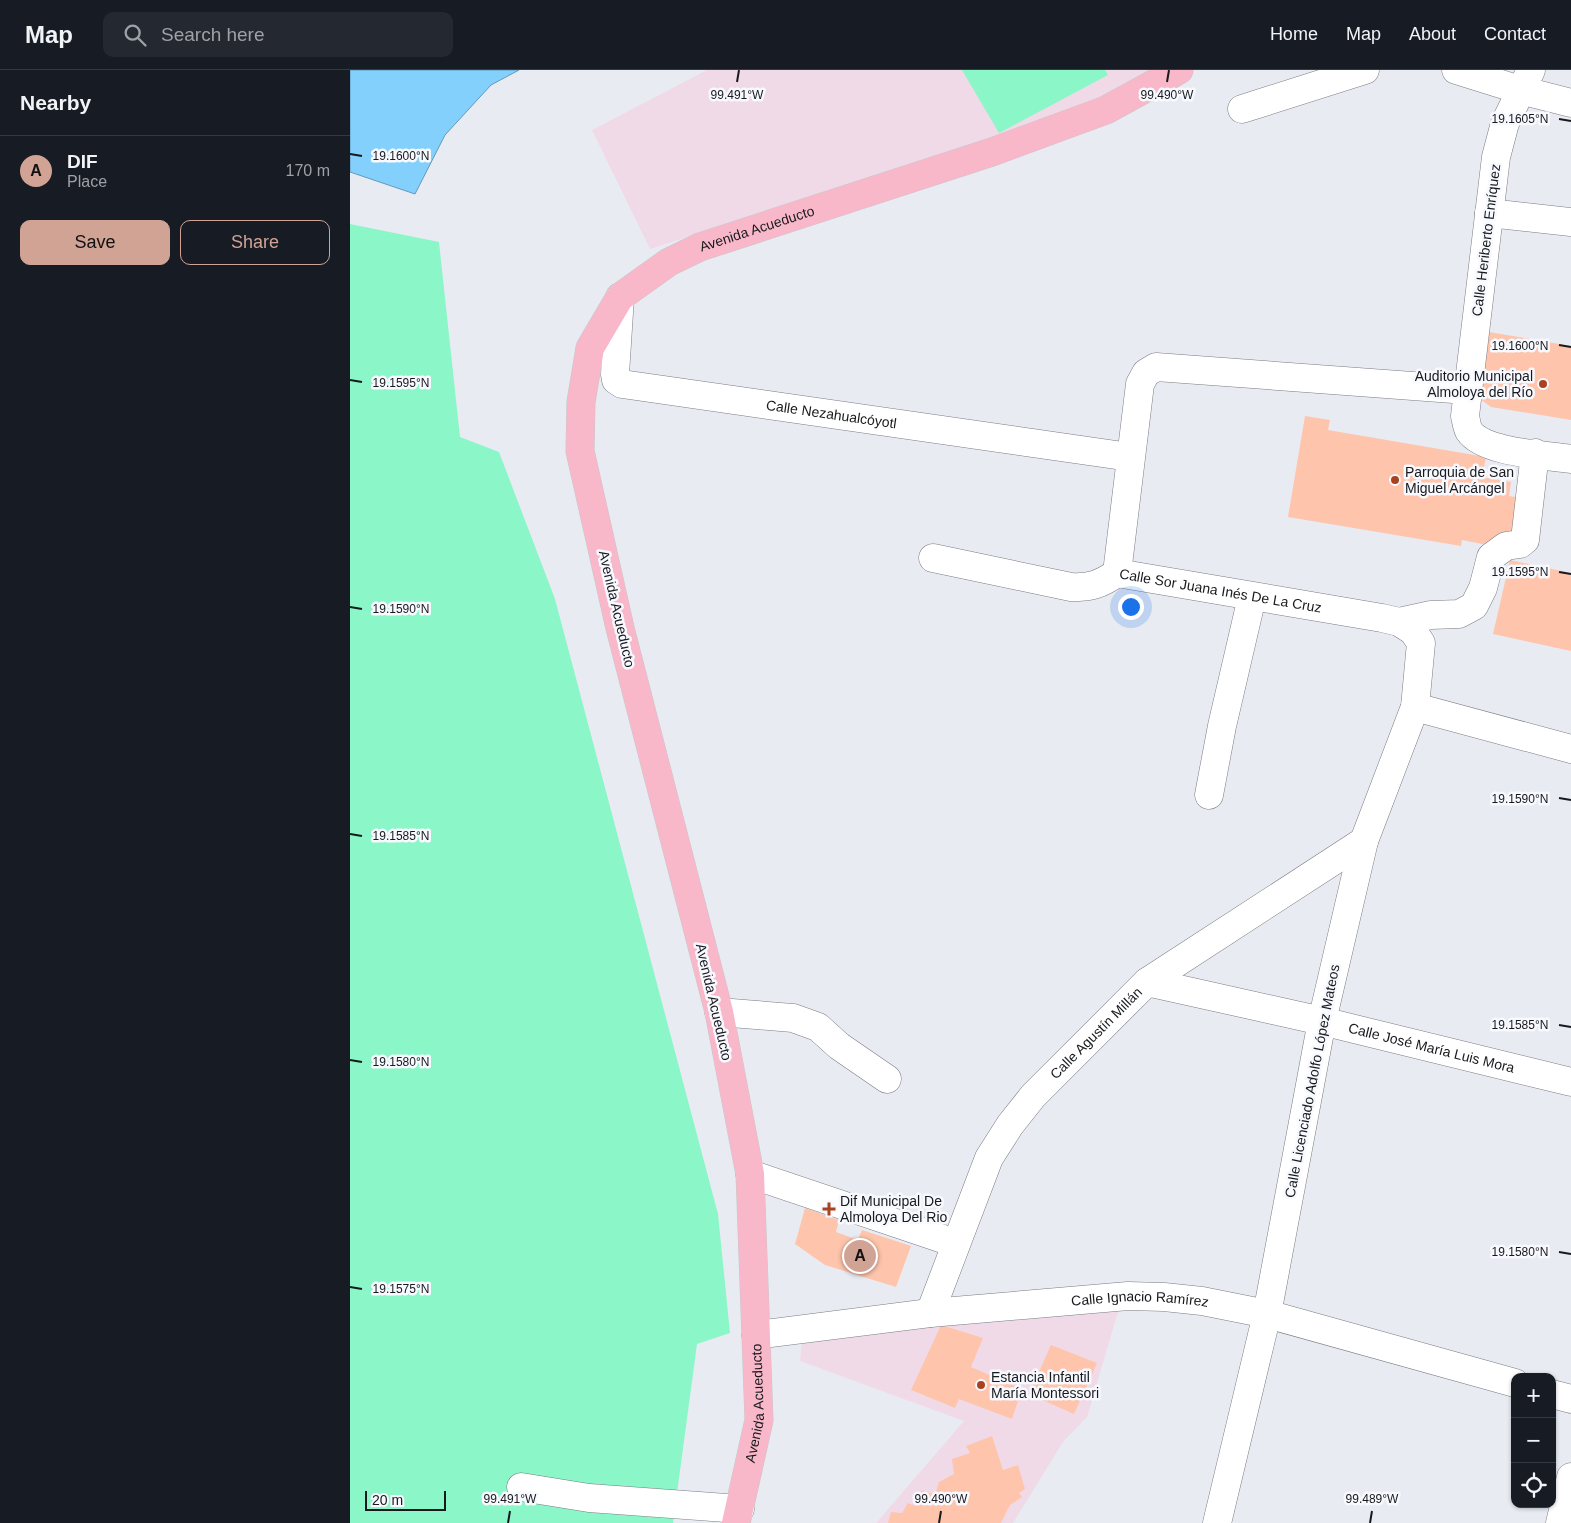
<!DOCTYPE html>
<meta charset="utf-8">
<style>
body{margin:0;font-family:Helvetica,sans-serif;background:#242831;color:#f1f3f6}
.controls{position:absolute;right:15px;bottom:15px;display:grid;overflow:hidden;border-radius:10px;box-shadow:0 1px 4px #0004}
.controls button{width:45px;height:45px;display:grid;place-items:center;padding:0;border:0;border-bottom:1px solid #363941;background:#171b24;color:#f1f3f6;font:25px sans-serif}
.scale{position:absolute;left:15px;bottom:12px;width:81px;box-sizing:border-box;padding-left:5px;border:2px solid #18191c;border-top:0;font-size:14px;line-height:18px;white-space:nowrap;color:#18191c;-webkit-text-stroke:4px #f7f9ff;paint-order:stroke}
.you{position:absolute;left:780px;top:536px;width:18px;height:18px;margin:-12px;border:4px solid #fff;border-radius:50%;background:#1a73e8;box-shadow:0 0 0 8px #1a73e833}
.badge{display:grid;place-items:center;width:32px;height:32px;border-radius:50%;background:#d1a395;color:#111;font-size:16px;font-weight:700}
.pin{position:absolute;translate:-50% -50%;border:2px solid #fff;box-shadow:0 1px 5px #0006}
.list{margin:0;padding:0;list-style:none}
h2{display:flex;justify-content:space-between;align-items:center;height:65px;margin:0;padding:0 20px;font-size:21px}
h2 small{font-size:16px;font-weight:400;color:#9ea1a6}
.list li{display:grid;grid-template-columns:32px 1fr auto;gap:15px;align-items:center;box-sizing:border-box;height:70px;padding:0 20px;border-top:1px solid #363941}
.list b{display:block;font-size:19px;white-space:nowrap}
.list p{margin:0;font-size:16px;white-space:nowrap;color:#9ea1a6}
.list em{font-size:16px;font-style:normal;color:#9ea1a6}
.actions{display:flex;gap:10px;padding:15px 20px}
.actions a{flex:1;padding:11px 0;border:1px solid #d1a395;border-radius:10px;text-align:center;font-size:18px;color:#d1a395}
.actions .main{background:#d1a395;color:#111}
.icon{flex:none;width:28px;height:28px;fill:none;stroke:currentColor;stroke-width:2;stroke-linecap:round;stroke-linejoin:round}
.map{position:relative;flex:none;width:1221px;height:1453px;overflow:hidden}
header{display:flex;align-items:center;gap:30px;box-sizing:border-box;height:70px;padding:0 25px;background:#171b24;border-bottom:1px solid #363941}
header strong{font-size:24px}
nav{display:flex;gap:28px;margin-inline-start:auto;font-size:18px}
.search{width:350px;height:45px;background:#242831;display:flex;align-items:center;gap:12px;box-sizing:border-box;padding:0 18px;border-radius:10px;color:#9ea1a6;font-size:19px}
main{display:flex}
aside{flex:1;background:#171b24}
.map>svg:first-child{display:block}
.education{fill:#f1dae7}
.green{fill:#8bf6c8}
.water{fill:#84d0fd;stroke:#6499ba}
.building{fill:#fec5ac}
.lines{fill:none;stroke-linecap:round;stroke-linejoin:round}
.minor-casing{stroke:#7a7c83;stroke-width:29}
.major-casing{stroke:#c8c8c9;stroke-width:29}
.minor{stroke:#fff;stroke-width:28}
.major{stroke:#f8b8ca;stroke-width:28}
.ticks{fill:none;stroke:#18191c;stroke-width:2}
.poi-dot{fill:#a9421f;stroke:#f7f9ff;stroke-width:2}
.labels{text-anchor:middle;stroke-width:5;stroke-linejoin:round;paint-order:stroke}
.street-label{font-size:14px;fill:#18191c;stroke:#f7f9ff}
.poi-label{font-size:14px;fill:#18191c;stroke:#f7f9ff;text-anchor:start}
.ticks-label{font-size:12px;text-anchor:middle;fill:#18191c;stroke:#f7f9ff;stroke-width:5;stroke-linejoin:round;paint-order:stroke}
</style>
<header>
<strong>Map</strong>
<div class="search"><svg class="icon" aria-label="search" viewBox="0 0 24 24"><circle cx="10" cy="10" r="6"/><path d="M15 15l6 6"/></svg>Search here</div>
<nav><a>Home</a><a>Map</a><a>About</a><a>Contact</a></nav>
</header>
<main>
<aside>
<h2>Nearby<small></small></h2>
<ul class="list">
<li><span class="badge">A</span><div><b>DIF</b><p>Place</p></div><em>170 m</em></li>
</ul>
<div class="actions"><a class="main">Save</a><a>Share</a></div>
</aside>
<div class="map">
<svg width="1221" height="1453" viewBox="0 0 1221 1453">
<rect width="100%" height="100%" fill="#e9ebf3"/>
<g class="education">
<path d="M357,0h470l-71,40 -325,97 -131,42 -58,-119z"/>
<path d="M770,1235l-33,112 -24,25 -50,81h-137l88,-102 -164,-60 2,-22z"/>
</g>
<g class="green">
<path d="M612,0h143l3,5 -109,58z"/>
<path d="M0,154l89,18 21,195 39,15 56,147 163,615 12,119 -33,11 -24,179h-323z"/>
</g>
<path class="water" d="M0,0h169l-28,15 -46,50 -30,59 -65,-22z"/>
<g class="building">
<path d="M1133,261l88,15v74l-80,-13 -19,-14z"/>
<path d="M955,346l25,4 -2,10 158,27 -4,20 29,5 -2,14 17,3 -7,38 -20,-4 -2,14 -35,-7 -1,6 -173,-29z"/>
<path d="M1160,490l61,13v78l-78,-17z"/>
<path d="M455,1138l34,12 -3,12 22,8 4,-10 49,16 -15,41 -71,-22 -30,-21z"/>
<path d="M591,1255l42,13 -12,29 51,22 -10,30 -53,-20 -4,9 -44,-18z"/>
<path d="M701,1275l46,18 -23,51 -45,-20z"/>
<path d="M642,1366l11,34 15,-5 7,24 -6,4 3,4 -12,8 -9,18h-113l3,-11 11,1 6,-10 8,3 6,-16 13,5 4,-13 15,-8 -2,-15 18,-6 -4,-7z"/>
</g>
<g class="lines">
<defs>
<g id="minor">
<path d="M1106,0l64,20 51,13"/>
<path d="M1181,0l-26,53 -9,34 -31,259c1,4 2,12 4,15 15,22 77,24 102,28"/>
<path d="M892,39l123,-39"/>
<path d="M1139,143l82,9"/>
<path id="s1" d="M270,227l-5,77 1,6 6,4 508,73"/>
<path d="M583,488l138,29c19,1 30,-3 46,-14"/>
<path id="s2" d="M767,503l265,45 17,4 14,9 8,12 -6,64 -51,134 -42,180 -55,293 -50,209"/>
<path d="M767,503l23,-189 6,-11 10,-6 311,23"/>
<path d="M1049,552l32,-7 28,-1 15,-8 9,-18 8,-31 15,-11 14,-2 5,-4 10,-87"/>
<path d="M1065,637l156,42"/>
<path d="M859,725l13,-69 30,-129"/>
<path id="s3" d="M797,912l175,39 249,61"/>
<path d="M369,942l74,6 25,9 21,19 48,33"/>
<path d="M400,1104l205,69"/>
<path id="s4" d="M580,1243l59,-155 21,-33 23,-29 114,-114 217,-141"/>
<path id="s5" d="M406,1265l174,-22 198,-17 36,1 38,4 65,13 248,69"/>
<path d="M1202,1324l19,5"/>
<path d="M171,1417l68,11 151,11"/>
<path d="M1210,1453l11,-46"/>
</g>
<g id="major">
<path id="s6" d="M386,1453l23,-103 -9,-246 -31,-162 -99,-384 -40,-177 1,-49 9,-54 30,-51 49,-35 31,-15 292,-95 114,-42 73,-40"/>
</g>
</defs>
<use href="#minor" class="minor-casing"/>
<use href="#major" class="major-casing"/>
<use href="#minor" class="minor"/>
<use href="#major" class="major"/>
</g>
<path class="ticks" d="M387,12l2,-12M817,12l2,-12M1209,49l12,2M0,84l12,2M1209,275l12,2M0,310l12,2M1209,502l12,2M0,537l12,2M1209,728l12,2M0,764l12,2M1209,955l12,2M0,990l12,2M1209,1182l12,2M0,1217l12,2M158,1453l2,-12M589,1453l2,-12M1020,1453l2,-12"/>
<g class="poi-dot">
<circle cx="1193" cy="314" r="5"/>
<circle cx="1045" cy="410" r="5"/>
<path d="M476.5 1131.5h5v5h5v5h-5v5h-5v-5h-5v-5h5z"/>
<circle cx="631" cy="1315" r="5"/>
</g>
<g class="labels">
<g class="street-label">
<text dy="5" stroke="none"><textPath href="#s6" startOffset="1412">Avenida Acueducto</textPath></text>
<text transform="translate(1136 170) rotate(-83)" y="5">Calle Heriberto Enríquez</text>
<text dy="5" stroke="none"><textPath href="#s1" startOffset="302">Calle Nezahualcóyotl</textPath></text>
<text dy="5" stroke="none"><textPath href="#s2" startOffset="105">Calle Sor Juana Inés De La Cruz</textPath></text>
<text transform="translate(267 539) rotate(77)" y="5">Avenida Acueducto</text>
<text transform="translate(364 932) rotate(77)" y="5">Avenida Acueducto</text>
<text dy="5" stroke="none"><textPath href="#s4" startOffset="331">Calle Agustín Millán</textPath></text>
<text dy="5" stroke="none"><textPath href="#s3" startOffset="292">Calle José María Luis Mora</textPath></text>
<text transform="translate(962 1011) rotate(-79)" y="5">Calle Licenciado Adolfo López Mateos</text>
<text dy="5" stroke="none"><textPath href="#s5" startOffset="386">Calle Ignacio Ramírez</textPath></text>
<text dy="5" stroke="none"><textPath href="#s6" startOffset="122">Avenida Acueducto</textPath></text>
</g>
<g class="poi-label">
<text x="1183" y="311" text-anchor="end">Auditorio Municipal<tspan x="1183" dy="16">Almoloya del Río</tspan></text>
<text x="1055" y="407">Parroquia de San<tspan x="1055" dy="16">Miguel Arcángel</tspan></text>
<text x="490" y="1136">Dif Municipal De<tspan x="490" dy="16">Almoloya Del Rio</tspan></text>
<text x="641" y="1312">Estancia Infantil<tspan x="641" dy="16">María Montessori</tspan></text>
</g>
</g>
<g class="ticks-label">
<text x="387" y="29">99.491°W</text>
<text x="817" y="29">99.490°W</text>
<text x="1170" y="53">19.1605°N</text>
<text x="51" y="90">19.1600°N</text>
<text x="1170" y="280">19.1600°N</text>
<text x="51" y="317">19.1595°N</text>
<text x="1170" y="506">19.1595°N</text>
<text x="51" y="543">19.1590°N</text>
<text x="1170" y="733">19.1590°N</text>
<text x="51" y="770">19.1585°N</text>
<text x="1170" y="959">19.1585°N</text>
<text x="51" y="996">19.1580°N</text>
<text x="1170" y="1186">19.1580°N</text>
<text x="51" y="1223">19.1575°N</text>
<text x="160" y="1433">99.491°W</text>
<text x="591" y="1433">99.490°W</text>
<text x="1022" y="1433">99.489°W</text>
</g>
</svg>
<div class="controls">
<button>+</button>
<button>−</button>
<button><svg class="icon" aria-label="locate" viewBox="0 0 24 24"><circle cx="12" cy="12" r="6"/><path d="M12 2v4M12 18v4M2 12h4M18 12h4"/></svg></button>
</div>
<div class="scale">20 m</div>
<div class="you"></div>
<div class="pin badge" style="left:510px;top:1186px">A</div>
</div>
</main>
